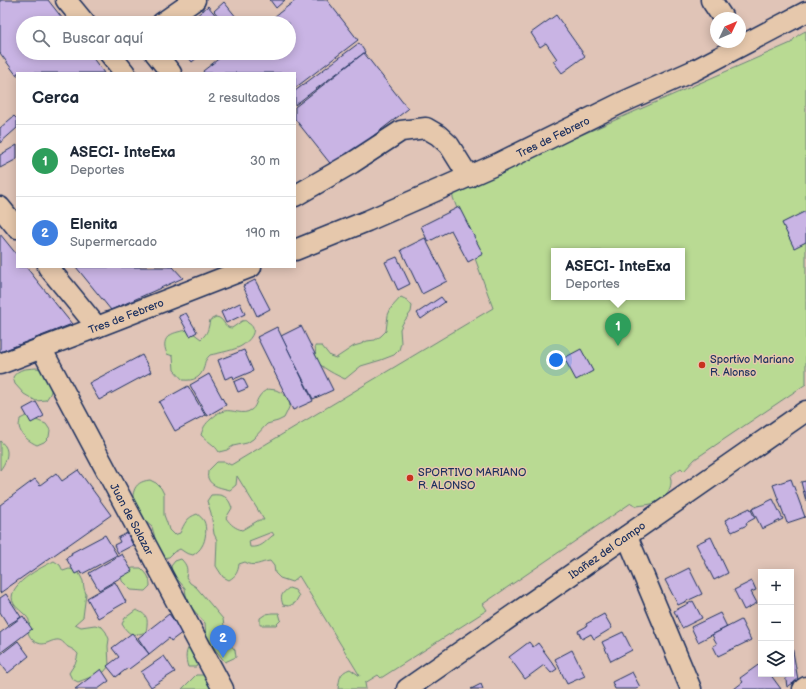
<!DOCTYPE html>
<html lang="es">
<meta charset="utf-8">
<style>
body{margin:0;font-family:"Balsamiq Sans",sans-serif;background:#f2f2f3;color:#1f2937}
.controls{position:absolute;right:12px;bottom:12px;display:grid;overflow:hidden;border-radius:0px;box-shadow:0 2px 10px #0003}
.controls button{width:36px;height:36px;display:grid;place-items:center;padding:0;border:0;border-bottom:1px solid #e0e1e3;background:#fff;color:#1f2937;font:20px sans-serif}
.compass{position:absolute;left:710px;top:12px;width:36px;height:36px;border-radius:50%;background:#fff;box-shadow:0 2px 10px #0003;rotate:46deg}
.you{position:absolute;left:556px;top:360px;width:14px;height:14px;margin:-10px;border:3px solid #fff;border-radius:50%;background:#1a73e8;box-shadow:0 0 0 6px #1a73e833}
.badge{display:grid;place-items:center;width:26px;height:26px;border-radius:50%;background:#7c3aed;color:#fff;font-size:13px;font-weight:700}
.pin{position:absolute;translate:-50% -33px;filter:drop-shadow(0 1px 2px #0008)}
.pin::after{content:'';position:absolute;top:21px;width:14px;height:12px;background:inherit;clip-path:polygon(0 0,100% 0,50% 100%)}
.popup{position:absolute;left:551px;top:248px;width:134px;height:52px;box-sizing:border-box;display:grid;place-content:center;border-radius:0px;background:#fff;filter:drop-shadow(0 1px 3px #0005);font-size:13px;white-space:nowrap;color:#747a83}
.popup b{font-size:15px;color:#1f2937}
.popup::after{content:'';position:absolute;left:50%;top:100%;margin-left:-8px;border:8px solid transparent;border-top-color:#fff}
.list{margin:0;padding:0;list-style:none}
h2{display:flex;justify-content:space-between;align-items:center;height:52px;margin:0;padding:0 16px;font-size:17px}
h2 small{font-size:13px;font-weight:400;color:#747a83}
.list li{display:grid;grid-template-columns:26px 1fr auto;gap:12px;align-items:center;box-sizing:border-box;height:72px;padding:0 16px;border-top:1px solid #e0e1e3}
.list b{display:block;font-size:15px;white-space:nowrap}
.list p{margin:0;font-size:13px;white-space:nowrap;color:#747a83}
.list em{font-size:13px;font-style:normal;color:#747a83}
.icon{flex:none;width:22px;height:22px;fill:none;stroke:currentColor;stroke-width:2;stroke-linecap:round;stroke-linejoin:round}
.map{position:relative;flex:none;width:806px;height:689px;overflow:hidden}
.search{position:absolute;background:#fff;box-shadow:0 2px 10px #0003;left:16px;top:16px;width:280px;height:44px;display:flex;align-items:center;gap:10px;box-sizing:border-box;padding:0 14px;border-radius:22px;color:#747a83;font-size:15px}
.panel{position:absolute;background:#fff;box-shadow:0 2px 10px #0003;left:16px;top:72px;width:280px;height:196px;border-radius:0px}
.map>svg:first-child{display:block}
.green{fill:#b9da93;stroke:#6a8478;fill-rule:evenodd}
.building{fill:#c9b4e4;stroke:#1b2f5e}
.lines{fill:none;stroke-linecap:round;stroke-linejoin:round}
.minor-casing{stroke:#1b2f5e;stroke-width:23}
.minor{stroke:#e6c8ac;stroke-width:20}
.poi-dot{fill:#c8321e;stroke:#e6c8ac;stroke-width:1.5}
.labels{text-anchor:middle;stroke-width:3;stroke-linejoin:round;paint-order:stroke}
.street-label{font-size:11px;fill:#1b2f5e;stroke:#e6c8ac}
.poi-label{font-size:11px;fill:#1b2f5e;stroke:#e6c8ac;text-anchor:start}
</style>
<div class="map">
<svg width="806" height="689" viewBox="0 0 806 689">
<rect width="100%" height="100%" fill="#e0c4b7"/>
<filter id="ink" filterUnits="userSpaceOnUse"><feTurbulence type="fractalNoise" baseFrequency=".025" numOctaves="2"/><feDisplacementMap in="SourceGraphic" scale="8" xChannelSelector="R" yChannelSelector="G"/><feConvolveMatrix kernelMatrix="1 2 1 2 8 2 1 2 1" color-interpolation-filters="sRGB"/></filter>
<g filter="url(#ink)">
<g class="green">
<path d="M806,31v353l-111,75 -11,12 -3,-3 -11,8c4,10 -4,22 -13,26 -6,3 -14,3 -20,4l-6,-3 -148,101 4,6 -106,68 -3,-3 -13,8 1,6h-28c2,-11 1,-16 12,-20l10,7 -61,-100 -7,6 -12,-4 -5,-5 -1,-7 -4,-5c-10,1 -15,7 -25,1l-6,2c-1,8 -3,12 -10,16l-6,-3 -7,-11 1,-26 -3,-6 -3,-21 -4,-12 4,-6c12,-1 17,1 21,13l-6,10c5,7 9,10 16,12l17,-10h5l-27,-44 -1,9 -6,5c-7,-2 -19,-3 -22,-12 -1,-2 0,-4 0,-7l9,-9h8l6,3 262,-157 -42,-116 340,-149c4,-6 8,-9 15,-12zM554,251h128v46h-128zM272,532l2,3 -2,1c-8,7 -11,12 -22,11l-1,-6z"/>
<path d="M401,297l6,3 5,6 -1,6 -8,11 -3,6 1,14 -2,7 -5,5 -13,5 -20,6 -16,13c-7,-3 -26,-12 -29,-20 -1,-4 0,-9 -1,-13h7l8,10 6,2 18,-12 7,-2 6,-3 8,-1 6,-4 5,-5 2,-16 3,-7z"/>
<path d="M216,317c9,1 7,11 16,11 3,-2 7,-5 10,-7 4,-1 4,0 6,2 11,6 3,16 -5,22 -7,5 -24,8 -33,10 -1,1 -3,3 -4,5 -1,1 -2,6 -2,7 -3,11 -10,14 -21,13l-9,-10 -1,-14 -6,-2c-8,-19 7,-22 22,-24l12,9c7,-6 7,-10 9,-19z"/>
<path d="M36,368l7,1 9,19 -2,6 -4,6 -10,1 -12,-7 -9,-10 -2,-7c6,-9 13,-8 23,-9z"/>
<path d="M268,389l8,1 6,3 6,5 2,7 -3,7 -3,6 -6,3 -11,3 -14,15 -6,4 -14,3 -6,4 -8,2c-4,-7 -12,-11 -18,-17 2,-7 4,-11 10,-16 4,-3 7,-7 13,-8 9,-2 19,5 27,-1 5,-3 5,-9 8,-13 2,-4 6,-6 9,-8z"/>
<path d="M26,416l20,8 4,6 -1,7 -5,5 -7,3c-7,-3 -17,-10 -18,-19 0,-1 1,-6 1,-7z"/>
<path d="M0,441c2,2 4,3 5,5 5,7 0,18 -5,24z"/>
<path d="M150,480l6,3 5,5 3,6v21l3,8 2,7 5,5 6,-2c5,-10 6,-15 17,-19 3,2 5,4 7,7 3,6 2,19 -2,25 -2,4 -6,7 -9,9l-7,-2 -6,-4 -6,3 -5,5 -7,1 -4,-5 -4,-19 -2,-7 -20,-17c1,-15 -1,-28 18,-30z"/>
<path d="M181,559c6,6 7,10 5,18l4,6 6,4 27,32 3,21 9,10 1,7 -11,5 -19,-24 -1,-15 -14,-16 -5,-12 -1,-7 -13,-15 -1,-7 4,-5z"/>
<path d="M54,561l6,4 3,6 6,-2 7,1 4,5 3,6 1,7 2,6 -3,23 -8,7 6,3 14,-2 7,2 4,5 3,7 -1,7 1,20 -5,6 -26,10 -6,-3 -3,-6 7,-11 2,-8c-3,-4 -6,-5 -10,-7 -4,-3 -6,-8 -12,-7 -7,1 -11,6 -18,3 -4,-1 -9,-6 -10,-11 0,-4 2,-8 1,-12 -3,-6 -11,-10 -15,-16 -11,-18 28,-37 40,-43z"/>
<path d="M133,568h8c6,6 9,9 9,18l-5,5 -14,-1 -9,-9 -1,-6 5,-5z"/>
<path d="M289,588l6,2 4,6 -4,7 -6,3 -6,-1c-3,-9 -2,-11 6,-17z"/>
<path d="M136,610c13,5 12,10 10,22 -12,4 -17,4 -24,-8l3,-6z"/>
<path d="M272,613h7l2,7 -5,5h-16v-7l6,-4z"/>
<path d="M192,643l7,17 -3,7h-8c-3,-9 -3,-17 4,-24z"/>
<path d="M196,675h7l14,14h-35z"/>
</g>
<g class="building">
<path d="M0,0h48l18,23h-43v30h66l15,20h-87v3l-17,-23z"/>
<path d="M270,0h15l-9,8z"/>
<path d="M296,0h31l31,40 -63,48v-15h-91l-1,-2 23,-18h63v-30h-23z"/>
<path d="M224,2l13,16 -7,5h-6l-10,-12z"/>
<path d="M208,6l14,17h-34z"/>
<path d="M556,15l29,41 -23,17 -9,-12 4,-2 -11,-16 -6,4 -9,-14z"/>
<path d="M359,43l6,9 -70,53v-14z"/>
<path d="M185,53h18l-11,9z"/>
<path d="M364,53l44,56 -75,58 -38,-48v-12z"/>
<path d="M14,116l3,3v9l-17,15v-15z"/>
<path d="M17,145v14l-17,9v-13z"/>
<path d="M459,207l24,47 -15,8 -17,-32 -23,12 -7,-16z"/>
<path d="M806,211v31l-12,6 -12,-25z"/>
<path d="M0,234l17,21v12h9l46,57 -72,28z"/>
<path d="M425,238l22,43 -25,13 -21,-44z"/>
<path d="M397,257l13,27 -12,6 -13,-28z"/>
<path d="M76,267h97l10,11 -72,32z"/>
<path d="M255,280l15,29 -13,7 -14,-30z"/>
<path d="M441,297l4,5 -24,17 -4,-6z"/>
<path d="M240,303l5,11 -19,9 -5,-11z"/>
<path d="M186,313l11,19 -7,4 -11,-20z"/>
<path d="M301,326l32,64 -20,9 -32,-63z"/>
<path d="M277,327l36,74 -20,9 -36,-73z"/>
<path d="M581,349l12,22 -17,9 -12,-22z"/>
<path d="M244,350l9,21 -19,8 -1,-3 -8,3 -7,-19z"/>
<path d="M142,355l9,17 -52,28 -10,-17z"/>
<path d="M209,374l17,31 -19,11 -17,-31z"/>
<path d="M243,378l5,10 -10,4 -4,-10z"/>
<path d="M188,386l17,29 -30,16 -16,-29z"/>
<path d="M36,402l8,14 -13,7 -8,-14z"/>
<path d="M78,470l33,45 -111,78v-88l35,-26 5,6 16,-12 6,8z"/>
<path d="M791,479l14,38 -18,6 -14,-38z"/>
<path d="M806,481v20l-5,-19z"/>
<path d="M773,499l10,20 -21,10 -10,-20z"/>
<path d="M750,508l5,10 -9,5 1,2 -15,7 -7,-12z"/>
<path d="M127,533l6,12 -15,8 -4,-8 6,-3 -2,-4z"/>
<path d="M105,535l12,20 -35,19 -1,-3 -6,3 -9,-16 6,-3 -1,-2z"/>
<path d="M711,537l17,36 -14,7 -18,-36z"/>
<path d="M122,554l10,17 -33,19 -10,-17z"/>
<path d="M689,568l13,26 -24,11 -13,-25z"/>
<path d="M752,581l4,9 -5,2 6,11 -13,7 -10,-20z"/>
<path d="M115,582l11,20 -28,16 -11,-20z"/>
<path d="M6,594l15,23 -13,8 -8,-13v-14z"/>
<path d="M693,601l9,17 -20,10 -8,-17z"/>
<path d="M720,613l7,14 -29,15 -7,-15z"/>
<path d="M169,614l14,18 -12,9 -2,-3 -20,16 -11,-16z"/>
<path d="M604,614l8,14 -18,11 -3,-5 -9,5 -4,-8 9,-5 -1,-2z"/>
<path d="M23,616l9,13 -32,24v-20z"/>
<path d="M741,620l10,20 -33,16 -5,-10 4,-2 -5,-9z"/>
<path d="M623,632l9,18 -21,11 -9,-19z"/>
<path d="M132,633l17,21 -20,15 -1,-1 -12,9 -9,-11 12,-9 -7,-9z"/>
<path d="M791,640l7,40 -11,7 -2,-13h6z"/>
<path d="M18,641l11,15 -21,17 -8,-10v-8z"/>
<path d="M529,642l4,5 5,-4 19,26 -6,4 -7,-8 -19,14 -16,-22z"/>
<path d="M572,650l13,26 -18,8 -12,-25z"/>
<path d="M164,656l11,16 -24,15 -10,-15z"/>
<path d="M761,663v11h9l11,15h-47l9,-7 -3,-4z"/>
<path d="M101,669l8,12 -11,8h-23z"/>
<path d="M632,672l8,15 -4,2h-21l-3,-7z"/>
<path d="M481,684l2,5h-12z"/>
</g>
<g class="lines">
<defs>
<g id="minor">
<path d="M66,0l19,23"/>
<path d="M711,0l12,18"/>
<path d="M162,23l33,-23"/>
<path d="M109,53l16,20"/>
<path d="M155,53l16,20"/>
<path d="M295,196l57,-33 49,-32 25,-3 12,7 11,10 20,32"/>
<path d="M0,207l17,21"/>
<path d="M295,250l72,-29 130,-57 124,-61 74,-33 111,-58"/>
<path d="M48,267l49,60"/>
<path d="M41,348l182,341"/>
<path d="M0,364l97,-37 154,-60"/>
<path d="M627,536l64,153"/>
<path d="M407,689l399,-278"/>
<path d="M803,689l3,-2"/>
</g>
</defs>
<use href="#minor" class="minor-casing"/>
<use href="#minor" class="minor"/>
</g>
</g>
<g class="poi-dot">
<circle cx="702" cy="365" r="4"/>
<circle cx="410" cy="478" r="4"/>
</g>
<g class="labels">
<g class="street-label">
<text transform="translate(553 137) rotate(-26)" y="4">Tres de Febrero</text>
<text transform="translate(126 316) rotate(-21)" y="4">Tres de Febrero</text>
<text transform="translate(132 519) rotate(62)" y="4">Juan de Salazar</text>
<text transform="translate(607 550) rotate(-35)" y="4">Ibañez del Campo</text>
</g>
<g class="poi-label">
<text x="710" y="363">Sportivo Mariano<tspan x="710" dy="13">R. Alonso</tspan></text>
<text x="418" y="476">SPORTIVO MARIANO<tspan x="418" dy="13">R. ALONSO</tspan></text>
</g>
</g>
</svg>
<div class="controls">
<button>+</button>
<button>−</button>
<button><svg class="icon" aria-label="layers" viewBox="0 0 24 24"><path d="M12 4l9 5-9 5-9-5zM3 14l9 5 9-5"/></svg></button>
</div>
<svg class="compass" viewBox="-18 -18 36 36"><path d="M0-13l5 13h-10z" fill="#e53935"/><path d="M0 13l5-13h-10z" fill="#747a83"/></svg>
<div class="you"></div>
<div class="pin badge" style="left:618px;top:346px;background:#2e9e5b">1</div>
<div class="popup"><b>ASECI- InteExa</b>Deportes</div>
<div class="pin badge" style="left:223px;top:658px;background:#3f7fe0">2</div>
<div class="search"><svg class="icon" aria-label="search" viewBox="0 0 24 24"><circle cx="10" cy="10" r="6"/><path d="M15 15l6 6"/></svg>Buscar aquí</div>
<section class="panel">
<h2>Cerca<small>2 resultados</small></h2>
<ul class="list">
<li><span class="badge" style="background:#2e9e5b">1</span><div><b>ASECI- InteExa</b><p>Deportes</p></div><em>30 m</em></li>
<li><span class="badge" style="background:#3f7fe0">2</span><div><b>Elenita</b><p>Supermercado</p></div><em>190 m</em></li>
</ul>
</section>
</div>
